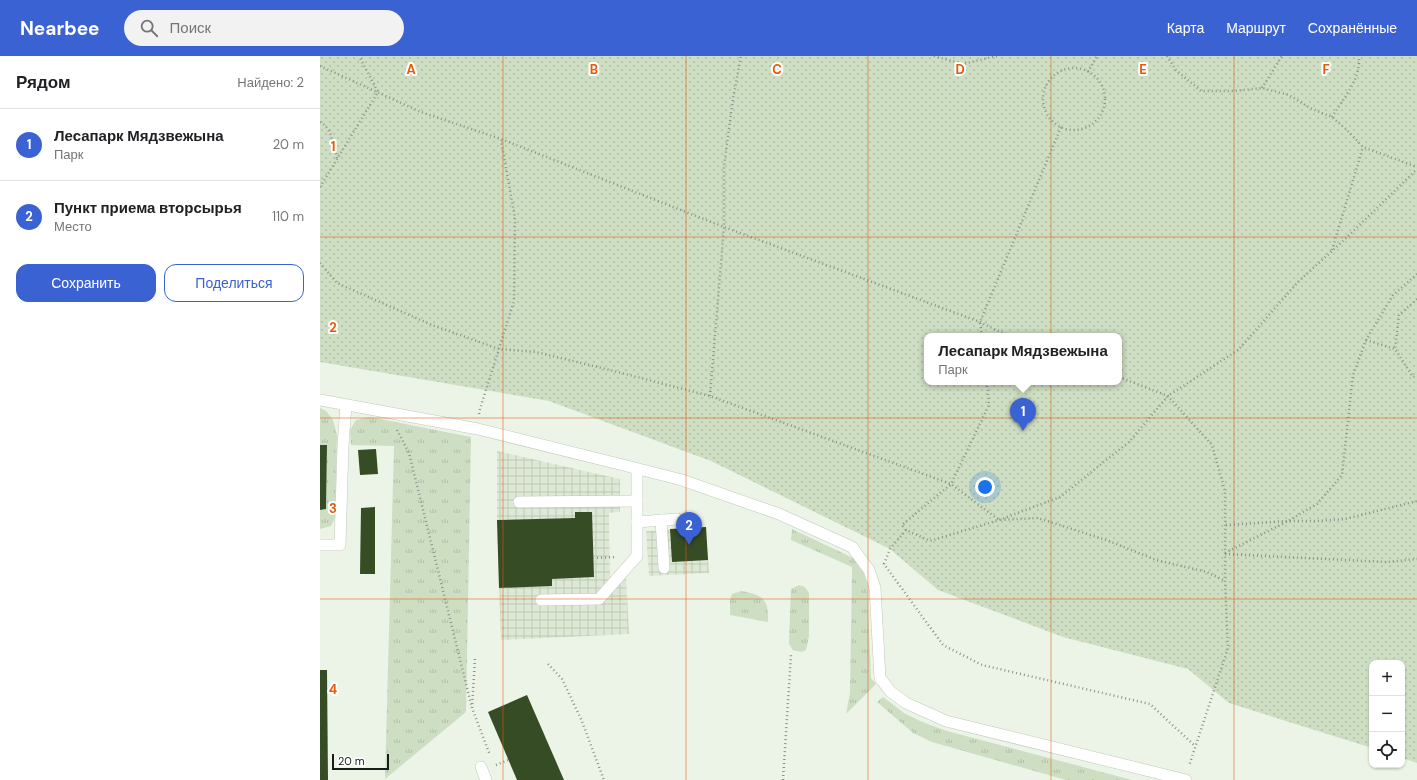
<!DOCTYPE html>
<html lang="ru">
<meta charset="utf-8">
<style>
body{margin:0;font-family:"DM Sans",sans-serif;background:#f2f2f2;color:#202124}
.controls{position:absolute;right:12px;bottom:12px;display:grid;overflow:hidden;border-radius:8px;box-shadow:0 1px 3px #0004}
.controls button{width:36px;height:36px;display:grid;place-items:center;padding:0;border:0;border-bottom:1px solid #e0e0e0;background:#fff;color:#202124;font:20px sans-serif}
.scale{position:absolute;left:12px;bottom:10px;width:57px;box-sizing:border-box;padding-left:4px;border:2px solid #181b16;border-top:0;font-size:11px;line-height:14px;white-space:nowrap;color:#181b16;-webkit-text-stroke:3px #fff;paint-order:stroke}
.you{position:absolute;left:665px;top:431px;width:14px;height:14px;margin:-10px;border:3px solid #fff;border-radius:50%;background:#1a73e8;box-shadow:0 0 0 6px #1a73e833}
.badge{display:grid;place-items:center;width:26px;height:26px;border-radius:50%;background:#3b62d3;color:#fff;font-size:13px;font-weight:700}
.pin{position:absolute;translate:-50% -33px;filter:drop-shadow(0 1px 2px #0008)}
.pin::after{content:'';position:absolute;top:21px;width:14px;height:12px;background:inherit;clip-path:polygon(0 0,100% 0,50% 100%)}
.popup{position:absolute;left:604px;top:277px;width:198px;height:52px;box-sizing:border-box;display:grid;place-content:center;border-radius:8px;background:#fff;filter:drop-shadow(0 1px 3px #0005);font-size:13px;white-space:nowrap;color:#757577}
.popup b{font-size:15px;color:#202124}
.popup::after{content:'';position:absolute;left:50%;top:100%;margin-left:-8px;border:8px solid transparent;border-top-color:#fff}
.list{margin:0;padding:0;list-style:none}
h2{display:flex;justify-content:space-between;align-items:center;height:52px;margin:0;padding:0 16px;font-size:17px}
h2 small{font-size:13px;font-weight:400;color:#757577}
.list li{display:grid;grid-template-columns:26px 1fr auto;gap:12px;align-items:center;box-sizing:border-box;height:72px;padding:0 16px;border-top:1px solid #e0e0e0}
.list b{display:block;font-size:15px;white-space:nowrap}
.list p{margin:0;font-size:13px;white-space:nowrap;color:#757577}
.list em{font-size:13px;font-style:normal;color:#757577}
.actions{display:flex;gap:8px;padding:12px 16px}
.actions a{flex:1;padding:9px 0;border:1px solid #3b62d3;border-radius:12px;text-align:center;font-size:14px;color:#3b62d3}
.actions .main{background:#3b62d3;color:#fff}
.icon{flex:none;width:22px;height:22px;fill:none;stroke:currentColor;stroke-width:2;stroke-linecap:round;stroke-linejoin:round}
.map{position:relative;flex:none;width:1097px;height:724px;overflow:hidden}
header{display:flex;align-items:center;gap:24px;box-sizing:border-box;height:56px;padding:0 20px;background:#3b62d3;color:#fff}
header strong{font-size:19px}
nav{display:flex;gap:22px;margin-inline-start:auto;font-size:14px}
.search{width:280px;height:36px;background:#f2f2f2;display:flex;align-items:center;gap:10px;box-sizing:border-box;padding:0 14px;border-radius:22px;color:#757577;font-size:15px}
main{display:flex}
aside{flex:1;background:#fff}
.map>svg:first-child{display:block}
.industrial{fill:url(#industrial-grid)}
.grass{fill:url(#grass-tufts)}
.park{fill:url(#park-dots);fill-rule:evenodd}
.building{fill:#364c25}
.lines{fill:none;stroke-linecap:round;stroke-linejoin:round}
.lane-casing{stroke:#c1c9bc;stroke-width:12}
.path{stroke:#8c9288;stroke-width:2.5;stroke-dasharray:1 3;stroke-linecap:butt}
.lane{stroke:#fff;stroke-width:11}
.grid{fill:none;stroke:#e8590c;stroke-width:1;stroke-opacity:0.55}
.grid-label{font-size:13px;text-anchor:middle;font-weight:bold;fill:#e8590c;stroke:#fff;stroke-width:4;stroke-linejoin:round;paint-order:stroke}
</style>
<header>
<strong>Nearbee</strong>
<div class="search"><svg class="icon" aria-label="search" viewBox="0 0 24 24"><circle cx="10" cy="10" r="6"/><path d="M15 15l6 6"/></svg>Поиск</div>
<nav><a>Карта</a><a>Маршрут</a><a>Сохранённые</a></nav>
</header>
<main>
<aside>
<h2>Рядом<small>Найдено: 2</small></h2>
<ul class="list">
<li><span class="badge">1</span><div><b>Лесапарк Мядзвежына</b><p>Парк</p></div><em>20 m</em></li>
<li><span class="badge">2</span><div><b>Пункт приема вторсырья</b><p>Место</p></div><em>110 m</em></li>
</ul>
<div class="actions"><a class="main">Сохранить</a><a>Поделиться</a></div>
</aside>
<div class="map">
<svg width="1097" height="724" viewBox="0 0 1097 724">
<defs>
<pattern id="industrial-grid" width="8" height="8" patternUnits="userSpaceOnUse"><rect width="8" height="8" fill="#dde9d5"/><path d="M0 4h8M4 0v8" fill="none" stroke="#bdc7b6"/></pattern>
<pattern id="grass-tufts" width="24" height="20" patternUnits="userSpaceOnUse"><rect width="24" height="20" fill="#cddec2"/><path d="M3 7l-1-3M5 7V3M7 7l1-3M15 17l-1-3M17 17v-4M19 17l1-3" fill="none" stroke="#afbea6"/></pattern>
<pattern id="park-dots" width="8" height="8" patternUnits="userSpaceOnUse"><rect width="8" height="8" fill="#cddec2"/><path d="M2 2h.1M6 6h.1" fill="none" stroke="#afbea6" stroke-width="1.8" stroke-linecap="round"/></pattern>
</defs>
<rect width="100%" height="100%" fill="#ecf4e7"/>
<g class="industrial">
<path d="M177,395l123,28v33l-11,1 1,63h16l3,58 -128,6 -4,-120z"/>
<path d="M386,471l3,46 -60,3 -3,-45z"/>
</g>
<g class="grass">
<path d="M0,352l6,3 7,9 4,15 -2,83 -4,8 -11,3v-19l6,-1 1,-64h-7z"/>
<path d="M50,361l101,20 -5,275 -81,67 9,-333 -43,-1 -1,-15 6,-10z"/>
<path d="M472,473l61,29 11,16 3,9 4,95 5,6 -30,30 4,-21 2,-126 -61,-27z"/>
<path d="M479,529l6,2 4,6v43l-3,14 -5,2 -8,-2 -4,-6v-5l2,-50z"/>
<path d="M421,535c21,4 28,7 27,31l-38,-7v-15l2,-6z"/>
<path d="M563,641l21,16 18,9 25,9 185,49h-66l-134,-38 -19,-9 -36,-31z"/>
</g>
<path class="park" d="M0,0h1097v707l-15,-5v-95h-30v85l-143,-45 -41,-34 -125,-32 -125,-47 -48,-41 -179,-88 -162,-60 -229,-39zM607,280h192v46h-192z"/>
<g class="building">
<path d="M0,389h7l-1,64 -6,1z"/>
<path d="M56,393l2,25 -18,1 -2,-25z"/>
<path d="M55,451v67h-15l1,-66z"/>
<path d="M255,456h17l2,65 -42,2v7l-53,2 -2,-68 78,-2z"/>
<path d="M386,471l2,33 -36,2 -2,-33z"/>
<path d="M0,614h7l1,110h-8z"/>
<path d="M207,639l37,85h-47l-29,-68z"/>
</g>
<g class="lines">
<defs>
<g id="lane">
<path d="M0,344l158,29 149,37 55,14 97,34 73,33 17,23 6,18 5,90 11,14 15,11 40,18 240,59"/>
<path d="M199,446l118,-1"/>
<path d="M341,464l3,48"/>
<path d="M317,466l40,-3"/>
<path d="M0,489h20l3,-100 3,-40"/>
<path d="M221,544l58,-1 38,-43v-87"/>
<path d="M161,711l5,13"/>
</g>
</defs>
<use href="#lane" class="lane-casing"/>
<g class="path">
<path d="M614,0l29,8 34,-8"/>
<path d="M847,0l9,14 25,21h33l28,-3 27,7 21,13 22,9 14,12 17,18 54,20"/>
<path d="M0,10l101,46 80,27 223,88 256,95 16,8 15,6"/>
<circle cx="754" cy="43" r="31"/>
<path d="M768,16l9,-16"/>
<path d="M942,32l20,-32"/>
<path d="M1012,61c11,-18 29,-38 27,-61"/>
<path d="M0,66c12,6 14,24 17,36"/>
<path d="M0,131l58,-95 -19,-36"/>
<path d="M1012,194l31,-103"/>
<path d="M0,207l17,20 95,42 67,24 37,3 78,19 96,25 241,88 48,36 39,-2 71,23 47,19 51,12 18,9"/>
<path d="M1097,243l-18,16 -4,34 18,28 4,-1"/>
<path d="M662,280l-2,-14 81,-195"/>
<path d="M1046,284l29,9"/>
<path d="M799,321l49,19 44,49 13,46v90l3,67 -39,118"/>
<path d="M667,326l2,23 -38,79 -49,41 4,5 24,11 69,-21 61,-23 69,-55 39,-46 70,-46 60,-68 45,-41 74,-72"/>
<path d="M390,340l14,-169v-61l9,-67 8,-43"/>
<path d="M159,358l1,-5 34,-108 1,-83 -14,-78"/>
<path d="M77,374l12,23 63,255"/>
<path d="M906,469l62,-4h29l28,-2 72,-18"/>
<path d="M586,474l-16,19 -6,15 59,81 39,20 168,39 45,42"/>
<path d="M905,497l63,-32 29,-17 25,-29 11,-100 13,-35 27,-45 24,-21"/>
<path d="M905,498l162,8 30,-3"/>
<path d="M273,502l24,-1"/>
<path d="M155,603l-3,49 18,47"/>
<path d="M228,608l14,15 19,40 23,61"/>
<path d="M176,709l12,-5"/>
<path d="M463,724l8,-125"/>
</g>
<use href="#lane" class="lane"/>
</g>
<path class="grid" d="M183,0v724M366,0v724M548,0v724M731,0v724M914,0v724M0,181h1097M0,362h1097M0,543h1097"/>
<g class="grid-label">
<text x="91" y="18">A</text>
<text x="274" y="18">B</text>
<text x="457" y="18">C</text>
<text x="640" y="18">D</text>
<text x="823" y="18">E</text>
<text x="1006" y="18">F</text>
<text x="13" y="95">1</text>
<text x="13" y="276">2</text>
<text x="13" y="457">3</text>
<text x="13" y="638">4</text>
</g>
</svg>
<div class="controls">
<button>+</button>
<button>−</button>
<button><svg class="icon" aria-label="locate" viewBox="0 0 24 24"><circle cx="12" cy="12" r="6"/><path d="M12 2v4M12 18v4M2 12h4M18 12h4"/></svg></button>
</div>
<div class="scale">20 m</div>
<div class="you"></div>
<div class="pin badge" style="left:703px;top:375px">1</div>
<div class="popup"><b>Лесапарк Мядзвежына</b>Парк</div>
<div class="pin badge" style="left:369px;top:489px">2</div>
</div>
</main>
